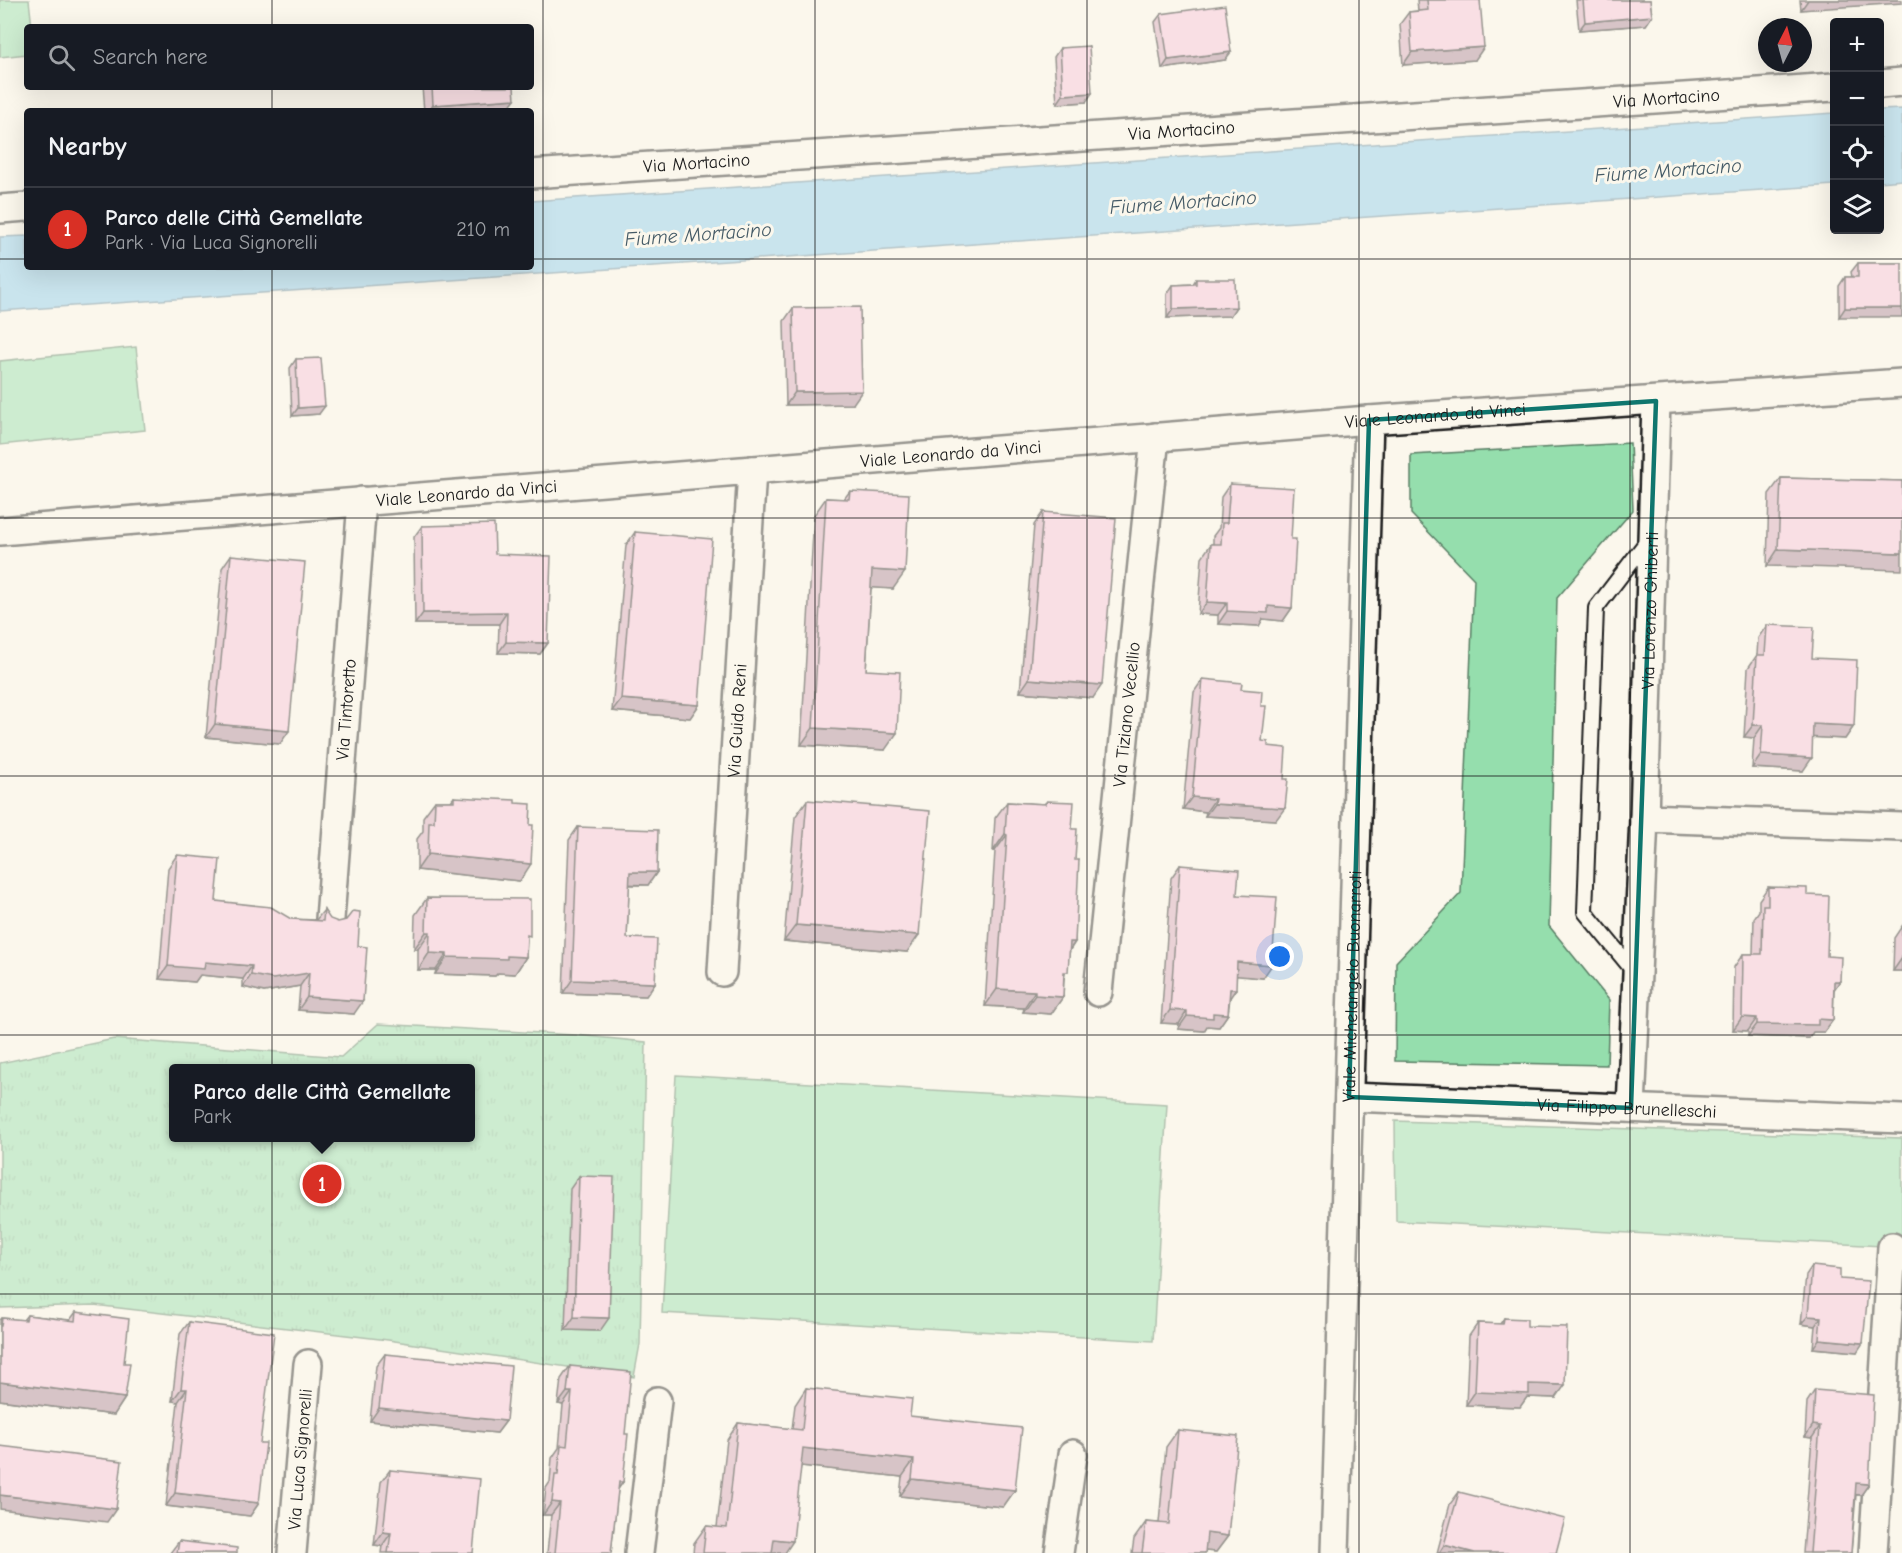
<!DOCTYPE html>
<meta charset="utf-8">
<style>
body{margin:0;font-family:"Comic Neue",sans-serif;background:#20242c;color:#f1f3f6}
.controls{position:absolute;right:18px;top:18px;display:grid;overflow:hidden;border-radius:6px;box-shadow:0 6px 24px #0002}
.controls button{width:54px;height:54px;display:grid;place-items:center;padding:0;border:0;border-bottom:2px solid #363941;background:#171b24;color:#f1f3f6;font:30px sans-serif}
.compass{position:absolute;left:1758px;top:18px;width:54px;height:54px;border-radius:50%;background:#171b24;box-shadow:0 6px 24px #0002;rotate:6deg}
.you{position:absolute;left:1280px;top:957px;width:21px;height:21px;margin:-15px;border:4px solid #fff;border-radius:50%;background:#1a73e8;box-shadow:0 0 0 9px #1a73e833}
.badge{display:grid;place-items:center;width:39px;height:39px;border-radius:50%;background:#d93025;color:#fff;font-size:20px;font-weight:700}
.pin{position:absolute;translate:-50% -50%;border:3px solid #fff;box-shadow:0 2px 6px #0006}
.popup{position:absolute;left:169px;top:1064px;width:306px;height:78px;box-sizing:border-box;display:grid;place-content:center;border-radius:6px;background:#171b24;filter:drop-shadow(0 2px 4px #0005);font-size:20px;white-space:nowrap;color:#9ea1a6}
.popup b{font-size:22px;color:#f1f3f6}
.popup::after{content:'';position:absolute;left:50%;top:100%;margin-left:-12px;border:12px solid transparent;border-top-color:#171b24}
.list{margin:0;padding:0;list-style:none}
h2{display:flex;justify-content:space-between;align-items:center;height:78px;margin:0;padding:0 24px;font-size:26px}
h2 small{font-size:20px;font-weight:400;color:#9ea1a6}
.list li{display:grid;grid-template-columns:39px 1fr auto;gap:18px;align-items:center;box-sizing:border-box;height:84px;padding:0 24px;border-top:2px solid #363941}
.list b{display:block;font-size:22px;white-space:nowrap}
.list p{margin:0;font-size:20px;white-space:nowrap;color:#9ea1a6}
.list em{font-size:20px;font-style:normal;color:#9ea1a6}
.icon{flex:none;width:33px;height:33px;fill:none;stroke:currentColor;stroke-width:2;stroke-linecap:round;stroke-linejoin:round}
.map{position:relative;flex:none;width:1902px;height:1553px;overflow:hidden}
.search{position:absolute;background:#171b24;box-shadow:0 6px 24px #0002;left:24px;top:24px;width:510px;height:66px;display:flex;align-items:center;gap:15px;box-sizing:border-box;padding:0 21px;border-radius:6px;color:#9ea1a6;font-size:22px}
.panel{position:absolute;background:#171b24;box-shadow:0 6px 24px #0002;left:24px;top:108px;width:510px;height:162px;border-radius:6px}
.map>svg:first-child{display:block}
.grass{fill:#95dead;stroke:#587d64;stroke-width:1.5}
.park{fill:url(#park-tufts);stroke:#587d64;stroke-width:1.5;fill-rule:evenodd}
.water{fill:#8dccee;stroke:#60869a;stroke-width:1.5}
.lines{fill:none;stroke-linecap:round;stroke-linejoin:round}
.lane-casing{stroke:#1c1c1c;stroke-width:18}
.street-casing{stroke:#1c1c1c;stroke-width:32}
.lane{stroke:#fbf7ec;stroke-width:14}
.street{stroke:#fbf7ec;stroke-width:27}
.wall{fill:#d4a5bb;stroke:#1c1c1c;stroke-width:1.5}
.shaded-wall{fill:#ac8699;stroke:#1c1c1c;stroke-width:1.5}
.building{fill:#f6c0da;stroke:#1c1c1c;stroke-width:1.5}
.marked{fill:none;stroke:#0f766e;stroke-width:4.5;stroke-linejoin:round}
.grid{fill:none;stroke:#1c1c1c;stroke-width:1.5;stroke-opacity:0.55}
.labels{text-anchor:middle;stroke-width:6;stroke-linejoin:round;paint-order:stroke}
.street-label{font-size:18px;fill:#1c1c1c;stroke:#fbf7ec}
.water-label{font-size:20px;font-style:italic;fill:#445a66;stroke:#fbf7ec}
</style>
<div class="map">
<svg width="1902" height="1553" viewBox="0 0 1902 1553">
<defs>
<pattern id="park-tufts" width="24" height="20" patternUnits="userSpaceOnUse" patternTransform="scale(1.5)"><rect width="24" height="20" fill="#95dead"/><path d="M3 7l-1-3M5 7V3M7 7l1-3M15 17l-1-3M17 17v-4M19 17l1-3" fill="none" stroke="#80be94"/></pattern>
</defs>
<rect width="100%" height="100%" fill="#fbf7ec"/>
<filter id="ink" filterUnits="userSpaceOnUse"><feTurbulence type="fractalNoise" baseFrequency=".0167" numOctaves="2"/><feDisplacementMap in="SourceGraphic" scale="12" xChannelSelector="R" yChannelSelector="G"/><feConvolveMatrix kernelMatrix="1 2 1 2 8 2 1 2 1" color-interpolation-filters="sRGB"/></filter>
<g filter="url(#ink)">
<g class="grass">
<path d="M0,0h29l3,27h-5v27l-27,3z"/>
<path d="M136,347l9,83 -145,15v-84z"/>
<path d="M1630,443l3,67 -76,88 -8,328 60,74 -2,65 -212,-4 1,-99 65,-69 13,-314 -63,-65v-59z"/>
<path d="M676,1075l491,29 -14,237 -491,-28z"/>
<path d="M1395,1121l507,17v109l-506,-26z"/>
</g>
<path class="park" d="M378,1024l198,11 70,7 -6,302 -6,33 -246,-37 -294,-35 -94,3v-245l114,-24 227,18zM174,1068h296v70h-296z"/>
<g class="water">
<path d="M1902,109v71l-22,2v-72z"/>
<path d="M1834,113v72l-1834,126v-74l27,-1v31h504v-66z"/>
</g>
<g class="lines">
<defs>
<path id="lane" d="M1636,974l-51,-62 11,-304 52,-68"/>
<g id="street">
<path d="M1880,84l22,-2"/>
<path id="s1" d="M531,174l1303,-87"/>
<path d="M0,209l27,-2"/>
<path id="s2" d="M0,531l1369,-111 533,-37"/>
<path d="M1644,818l258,9"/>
<path id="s3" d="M330,919l32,-418"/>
<path id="s4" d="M722,972l30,-502"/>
<path id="s5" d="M1098,992l57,-555"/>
<path id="s6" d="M1349,1097l553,22"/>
<path id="s7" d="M1631,1108l13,-290 12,-417"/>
<path id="s8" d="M292,1553l16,-189"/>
<path d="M639,1553l18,-152"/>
<path d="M1059,1553l14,-99"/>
<path id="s9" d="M1335,1553l34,-1133"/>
<path d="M1873,1553l19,-306"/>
</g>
</defs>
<use href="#lane" class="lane-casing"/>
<use href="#street" class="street-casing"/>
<use href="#lane" class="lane"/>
<use href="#street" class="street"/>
</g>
<g class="wall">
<path d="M1417,0h63l-5,60 -72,5 -3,-41 9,-12 9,-1z"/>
<path d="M1576,0h74l2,16 -6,9 -67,5z"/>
<path d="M1800,0h102l-101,10z"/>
<path d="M1161,14l64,46 -63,9 -7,-47z"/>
<path d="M1060,48l26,54 -29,2 -3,-47z"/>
<path d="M422,87h92l-8,24h-82z"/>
<path d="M1858,263h44l-63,54v-31l6,-9h7l-1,-5z"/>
<path d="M1196,279l40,28 -6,9 -63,2v-24l6,-9 20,-1z"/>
<path d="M793,308l60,96 -67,1 -2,-84z"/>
<path d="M296,359l23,55 -27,2 -2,-48z"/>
<path d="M1781,478l121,3 -135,85 2,-72z"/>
<path d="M1230,484l61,55 1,69 -9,13 -20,-2 -4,7 -41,-2v-9l-20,-1 4,-57 9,-13h2v-8l6,-8 2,-31z"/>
<path d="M850,491l43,98 -22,-2 -5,83 19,80 -84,-5 13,-230 12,-17 18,1z"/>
<path d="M1043,512l50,186 -73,-6 14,-167z"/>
<path d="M422,526l73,28 53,89 -8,11 -42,-1 1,-29h-84l-1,-87z"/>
<path d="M635,532l64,173 -9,13 -78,-7 14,-166z"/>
<path d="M231,555l49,189 -74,-7 16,-169z"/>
<path d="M1767,625l45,33 42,68 -9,13 -33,-2 -9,34 -51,-3 2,-30 -10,-1 4,-69 9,-13 1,-17z"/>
<path d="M1203,679l58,27 1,35 6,5 8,74 -71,-4 1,-4 -23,-3 11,-117z"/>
<path d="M454,797l66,84 -103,-11v-31l6,-8v-14l12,-16h16z"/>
<path d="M807,800l100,152 -123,-11 11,-124z"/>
<path d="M1047,801l25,28 3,31v82l-5,8 -6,29 -1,18 -12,17 -28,-2 1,-4 -39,-2 10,-155h-2l2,-33 12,-16 37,2z"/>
<path d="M578,827l79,45 -9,13h-19l-2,53 28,45 -9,13 -83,-3 6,-153z"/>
<path d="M177,855l39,46 75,18 25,1 8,-10 30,104 -56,-4 2,-24 -36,6 -21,-5v-8l-43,-4 -5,7 -36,-3 9,-111z"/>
<path d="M1180,865l57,30 26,83 -26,-3 -7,23 -2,16 -9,13 -12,-1 -3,5 -26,-2 1,-5 -18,-1 10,-145z"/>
<path d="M1768,887l39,8 20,61 7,34 -1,30 -9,12h-11l-4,6 -61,-2v-5l-15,-1 1,-63 9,-13h10l1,-36 5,-7v-11z"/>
<path d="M427,898l100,41 -1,18 -11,17 -17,-1 -3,3 -60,-2 1,-4h-18v-21h-4l1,-34z"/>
<path d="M1902,926v45h-9l1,-33z"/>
<path d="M579,1176l21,155 -35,-1 5,-141z"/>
<path d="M1812,1266l28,13 17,73 -44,-4 2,-22 -14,-2 5,-49z"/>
<path d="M76,1312l48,51 1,35 -11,17 -114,-15v-80l2,-2 21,2 4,-5 43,5z"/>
<path d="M1504,1318l23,8 29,72 -29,-1 -7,10 -54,-2 3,-69 9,-13 22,1z"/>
<path d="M189,1322l70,181 -9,13 -84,-10 12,-104 -6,-1 8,-67z"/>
<path d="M385,1354l121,67 -9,12 -127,-12 6,-55z"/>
<path d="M570,1366l55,68 -2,48 -5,7 -7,64h-64l4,-38h-8l3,-27 4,-6 2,-24 7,-10 4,-43 -5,-1 3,-25z"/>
<path d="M806,1388l104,28 105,74 -12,17 -103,-11 2,-19 -101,-11 -16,87h-92l1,-10 12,-17 11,1 10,-87 11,-17 54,6 3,-24z"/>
<path d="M1815,1390l54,94 -8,11h-5l-5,58h-48l9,-115 -7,-1 2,-35z"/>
<path d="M1902,1403v16h-2z"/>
<path d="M1178,1430l50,106 -12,16 -11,-1v2h-73l2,-14 12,-17 13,1 7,-76z"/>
<path d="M390,1470l83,83h-92l1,-7 -8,-1 7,-63z"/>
<path d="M1459,1492l97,61h-119l13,-49z"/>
<path d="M179,1541l58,12h-67z"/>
</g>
<g class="shaded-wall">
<path d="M1808,0h94v3l-101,7z"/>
<path d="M1652,16l-6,9 -67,5 6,-8z"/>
<path d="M1484,47l-9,13 -72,5 9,-13z"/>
<path d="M1231,52l-6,8 -63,9 6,-9z"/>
<path d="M1092,93l-6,9 -29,2 6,-9z"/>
<path d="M515,99l-9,12h-77l4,-6z"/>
<path d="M1236,307l-6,9 -63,2 6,-9z"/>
<path d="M1845,308h57v9h-63z"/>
<path d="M862,391l-9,13 -67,1 9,-13z"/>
<path d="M325,406l-6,8 -27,2 6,-8z"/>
<path d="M1778,549l124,4v17l-135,-4z"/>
<path d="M872,570l33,2 -12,17 -33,-2z"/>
<path d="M1207,602l20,1 -9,12 -20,-1z"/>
<path d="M1268,606l24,2 -9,13 -20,-2 -4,7 -41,-2 9,-13z"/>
<path d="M507,612l-8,12h-84l8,-11z"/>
<path d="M506,642l42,1 -8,11 -42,-1z"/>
<path d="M1029,679l73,6 -9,13 -73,-6z"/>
<path d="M621,699l78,6 -9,13 -78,-7z"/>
<path d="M215,724l74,7 -9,13 -74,-7z"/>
<path d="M1813,724l41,2 -9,13 -41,-2z"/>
<path d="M1753,725h10l-9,13 -10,-1z"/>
<path d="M813,728l84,5 -12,17 -84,-5z"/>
<path d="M1761,755l51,3 -9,13 -51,-3z"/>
<path d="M1192,797l23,2 -9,13 -23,-3z"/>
<path d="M1214,804l71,4 -9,12 -71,-4z"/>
<path d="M1005,834l2,1 -12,16h-2z"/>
<path d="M428,854l103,10 -11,17 -103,-11z"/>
<path d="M630,872h27l-9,13 -27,-1z"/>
<path d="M796,925l123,10 -12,17 -123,-11z"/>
<path d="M426,932h4l-12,17h-4z"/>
<path d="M1070,942h5l-12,17z"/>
<path d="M429,953l18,1 -11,16h-18z"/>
<path d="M507,956l19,1 -11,17 -17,-1 -3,3 -60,-2 12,-17z"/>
<path d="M1902,958v13h-9z"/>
<path d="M205,962l47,4 -9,13 -43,-4 -5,7 -36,-3 9,-13z"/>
<path d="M1237,962l35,3 -9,13 -35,-3z"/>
<path d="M309,973l-9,13 -36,6 -21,-5 8,-12z"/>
<path d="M572,980l83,3 -9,13 -83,-3z"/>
<path d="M1834,981h6l-9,13z"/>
<path d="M997,989l38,2 -11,17 -39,-2z"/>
<path d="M1230,989h6l-9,13z"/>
<path d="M1035,995l28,2 -12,17 -28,-2z"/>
<path d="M307,997l56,4 -9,13 -56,-4z"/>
<path d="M1170,1010l17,1 -8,13 -18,-1z"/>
<path d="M1213,1013l15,1 -9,13 -12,-1 -3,5 -26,-2 9,-13z"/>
<path d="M1742,1017l15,1 -9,13 -15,-1z"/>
<path d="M1818,1019l15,1 -9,12h-11l-4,6 -61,-2 9,-12z"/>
<path d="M1808,1316l13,1 -6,9 -14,-2z"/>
<path d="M574,1317l35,1 -9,13 -35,-1z"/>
<path d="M1819,1339l44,4 -6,9 -44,-4z"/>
<path d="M0,1382l125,16 -11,17 -114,-15z"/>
<path d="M1529,1384l36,1 -9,13 -29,-1 -7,10 -54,-2 9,-13z"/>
<path d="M181,1389h6l-9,13 -6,-1z"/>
<path d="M567,1392h5l-9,13 -5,-1z"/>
<path d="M379,1408l127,13 -9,12 -127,-12z"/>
<path d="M1813,1425l7,1 -8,12 -7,-1z"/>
<path d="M803,1448l111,12 -12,17 -111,-12z"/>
<path d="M912,1479l103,11 -12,17 -103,-11z"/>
<path d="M619,1482h4l-9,13z"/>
<path d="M1856,1483l13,1 -8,11 -13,-1z"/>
<path d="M175,1493l84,10 -9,13 -84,-10z"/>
<path d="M0,1495l116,14 -9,13 -107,-13z"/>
<path d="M552,1502l8,1 -9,12h-8z"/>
<path d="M383,1532l8,1 -9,13 -8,-1z"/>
<path d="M1207,1533l21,3 -12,16 -21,-2z"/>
<path d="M774,1539l19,2 -8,12h-21z"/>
<path d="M1444,1545l31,8h-36z"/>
</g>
<g class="building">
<path d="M1427,0h53l4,47 -72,5 -3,-40 19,-2z"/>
<path d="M1583,0h67l2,16 -67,6z"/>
<path d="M1225,5l6,47 -63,8 -7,-46z"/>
<path d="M1089,46l3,47 -29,2 -3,-47z"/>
<path d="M432,87h82l1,12 -82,6z"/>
<path d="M1858,263h44v45h-57v-31h13z"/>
<path d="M1196,279h39l1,28 -63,2v-24l23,-1z"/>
<path d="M860,307l2,84 -67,1 -2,-84z"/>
<path d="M321,358l4,48 -27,2 -2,-49z"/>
<path d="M1781,478l121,3v72l-124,-4z"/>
<path d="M1230,484l64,4 -3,51h5l-4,69 -24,-2v7l-41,-2v-8l-20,-1 4,-58h10l1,-21h5z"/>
<path d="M850,491l59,3 -4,78 -33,-2 -6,100 34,2 -3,61 -84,-5 13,-230 23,1z"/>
<path d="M1043,512l73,6 -14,167 -73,-6z"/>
<path d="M494,524l1,30 56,2 -3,87 -42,-1 1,-30 -84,1 -1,-87z"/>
<path d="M635,532l77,7 -13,166 -78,-6z"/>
<path d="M231,555l74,7 -16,169 -74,-7z"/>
<path d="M1767,625l47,2 -2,31 45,2 -3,66 -41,-2 -1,34 -51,-3 2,-30h-10l4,-70h8z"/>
<path d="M1203,679l39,4 -1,6 21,2 -1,15h5l-4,35 6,1v4l18,2 -2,31h4l-3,29 -71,-4 1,-5 -23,-2z"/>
<path d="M454,797l61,3v3l16,1 -1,21h3l-2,39 -103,-10 1,-32h5l1,-21h19z"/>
<path d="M807,800l123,11 -11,124 -123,-10z"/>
<path d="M1047,801l27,1 -2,27h5l-2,31h4l-4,82h-5l-2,30h-4l-1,25 -28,-2v-4l-38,-2 10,-154 -2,-1 2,-32 39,2z"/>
<path d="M578,827l80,3 -1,42h-27l-3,66 30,1 -2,44 -83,-3z"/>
<path d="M177,855l43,4 -4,42 55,6 20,12 32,2 1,-11 6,9 8,3 8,-2 7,-9 7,1 -2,34 9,1 -4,54 -56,-4 2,-24 -36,6 -22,-4 1,-9 -47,-4 -1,7 -36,-3z"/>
<path d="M1180,865l59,5 -2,25 40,2 -5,68 -35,-3 -1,27h-6l-2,25 -15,-1v5l-26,-2v-5l-17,-1z"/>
<path d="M1768,887l39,1v7l22,1 -2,60 14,1 -1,24h-6l-1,39 -15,-1v6l-61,-1v-6l-15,-1 1,-63h19l1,-49h5z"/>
<path d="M427,898l103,1v37l-3,-1 -1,22 -19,-1v3l-60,-2v-3l-18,-1 1,-21h-4z"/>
<path d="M579,1176l35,1 -5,141 -35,-1z"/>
<path d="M1812,1266l28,3v10l29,2 -6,62 -44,-4 2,-22 -13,-1z"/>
<path d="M76,1312l53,7 -5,44h6l-5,35 -125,-16v-56h1l1,-8 24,2 1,-5 48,6z"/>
<path d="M1504,1318l23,1v7l40,1 -2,58 -36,-1v10l-54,-2 3,-69 25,1z"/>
<path d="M189,1322l85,11 -14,110h6l-7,60 -84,-10 12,-104h-6z"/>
<path d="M385,1354l126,12 -5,55 -127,-13z"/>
<path d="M570,1366l61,6 -6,62h3l-5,48h-4l-8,71h-56l5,-50 -8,-1 3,-27h3l3,-30 6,1 5,-54h-5z"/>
<path d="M806,1388l106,11 -2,17 112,12 -7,62 -103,-11 2,-19 -111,-12 -10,93 -19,-2 -2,14h-69l3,-27 21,2 11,-105 64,7z"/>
<path d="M1815,1390l59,5 -5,89 -13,-1 -5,70h-41l10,-127 -7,-1z"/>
<path d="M1178,1430l60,6 -10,100 -21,-3 -2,20h-63l4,-31 23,2z"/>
<path d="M0,1446l122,15 -6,48 -116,-14z"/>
<path d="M390,1470l90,9 -7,74h-85l3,-20 -8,-1z"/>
<path d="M1459,1492l106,27 -9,34h-81l-31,-8z"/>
<path d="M179,1541l58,7v5h-60z"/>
</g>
</g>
<path d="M0 0H1902V1553H0ZM1656,401l-25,707 -282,-11 20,-677z" fill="#fbf7ec" fill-opacity=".55" fill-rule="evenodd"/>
<path class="marked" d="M1656,401l-25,707 -282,-11 20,-677z"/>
<path class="grid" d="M272,0v27M543,0v1553M815,0v1553M1087,0v1553M1359,0v1553M1630,0v1553M272,87v24M0,259h27M531,259h1371M272,267v1286M0,518h1902M0,776h1902M0,1035h1902M0,1294h1902"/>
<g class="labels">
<g class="street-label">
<text dy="6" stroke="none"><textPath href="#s1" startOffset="1138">Via Mortacino</textPath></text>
<text dy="6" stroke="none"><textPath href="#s1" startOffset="652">Via Mortacino</textPath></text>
<text dy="6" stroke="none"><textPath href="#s1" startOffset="166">Via Mortacino</textPath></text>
<text dy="6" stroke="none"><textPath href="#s2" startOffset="1440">Viale Leonardo da Vinci</textPath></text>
<text dy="6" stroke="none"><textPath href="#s2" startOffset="954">Viale Leonardo da Vinci</textPath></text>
<text dy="6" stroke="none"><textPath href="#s2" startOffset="468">Viale Leonardo da Vinci</textPath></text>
<text dy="6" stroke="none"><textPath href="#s7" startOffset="498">Via Lorenzo Ghiberti</textPath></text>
<text dy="6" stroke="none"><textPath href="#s3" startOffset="210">Via Tintoretto</textPath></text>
<text dy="6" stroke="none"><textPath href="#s5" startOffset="279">Via Tiziano Vecellio</textPath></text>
<text dy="6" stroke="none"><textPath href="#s4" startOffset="252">Via Guido Reni</textPath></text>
<text dy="6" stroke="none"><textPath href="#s9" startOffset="567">Viale Michelangelo Buonarroti</textPath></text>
<text dy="6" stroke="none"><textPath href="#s6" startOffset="278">Via Filippo Brunelleschi</textPath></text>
<text dy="6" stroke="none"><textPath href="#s8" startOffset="94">Via Luca Signorelli</textPath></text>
</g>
<g class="water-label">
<text transform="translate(1668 170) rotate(-4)" y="7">Fiume Mortacino</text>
<text transform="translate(1183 202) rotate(-4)" y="7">Fiume Mortacino</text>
<text transform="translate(698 234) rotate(-4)" y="7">Fiume Mortacino</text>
</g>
</g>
</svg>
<div class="controls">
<button>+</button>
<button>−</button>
<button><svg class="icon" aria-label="locate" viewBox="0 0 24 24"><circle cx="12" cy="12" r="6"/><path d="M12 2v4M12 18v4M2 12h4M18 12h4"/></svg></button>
<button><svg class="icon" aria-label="layers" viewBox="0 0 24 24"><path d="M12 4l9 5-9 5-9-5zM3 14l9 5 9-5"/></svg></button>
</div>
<svg class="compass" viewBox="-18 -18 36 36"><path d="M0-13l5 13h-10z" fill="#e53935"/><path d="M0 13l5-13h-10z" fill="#9ea1a6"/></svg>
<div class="you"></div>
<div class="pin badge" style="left:322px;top:1184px">1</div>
<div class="popup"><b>Parco delle Città Gemellate</b>Park</div>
<div class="search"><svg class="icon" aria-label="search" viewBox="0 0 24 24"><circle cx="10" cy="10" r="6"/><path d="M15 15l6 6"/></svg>Search here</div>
<section class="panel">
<h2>Nearby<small></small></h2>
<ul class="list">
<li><span class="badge">1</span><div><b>Parco delle Città Gemellate</b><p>Park · Via Luca Signorelli</p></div><em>210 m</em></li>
</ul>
</section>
</div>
